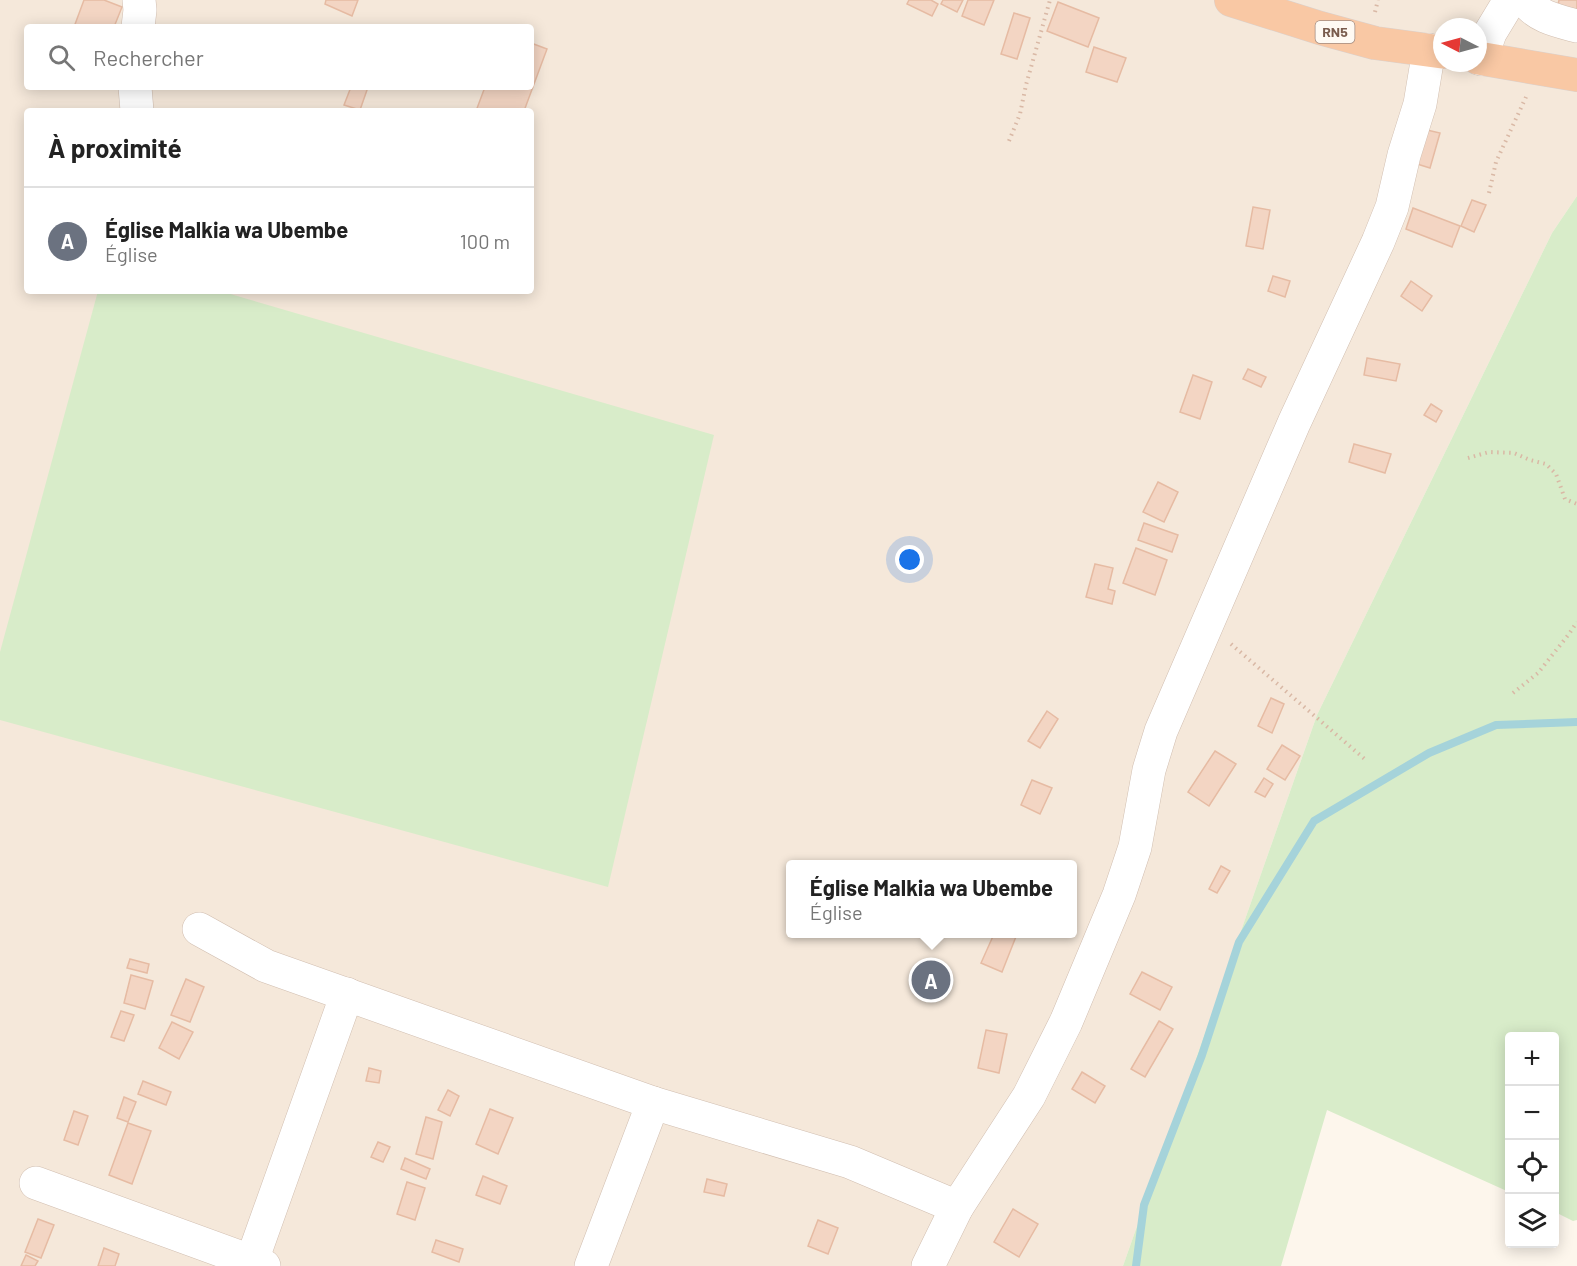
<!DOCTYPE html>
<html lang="fr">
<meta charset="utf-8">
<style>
body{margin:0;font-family:Barlow,sans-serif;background:#f6f6f6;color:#222}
.controls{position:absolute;right:18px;bottom:18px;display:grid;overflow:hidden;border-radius:6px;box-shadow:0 3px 15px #0003}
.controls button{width:54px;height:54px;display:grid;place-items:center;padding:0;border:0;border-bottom:2px solid #e0e0e0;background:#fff;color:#222;font:30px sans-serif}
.compass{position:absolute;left:1433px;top:18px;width:54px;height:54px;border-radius:50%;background:#fff;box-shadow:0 3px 15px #0003;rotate:276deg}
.you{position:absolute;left:910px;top:560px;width:21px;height:21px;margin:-15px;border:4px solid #fff;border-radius:50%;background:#1a73e8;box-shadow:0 0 0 9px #1a73e833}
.badge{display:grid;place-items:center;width:39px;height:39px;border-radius:50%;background:#e76f51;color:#fff;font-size:20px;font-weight:700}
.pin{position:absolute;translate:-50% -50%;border:3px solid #fff;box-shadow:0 2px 6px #0006}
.popup{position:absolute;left:786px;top:860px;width:291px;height:78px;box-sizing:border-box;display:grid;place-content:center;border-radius:6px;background:#fff;filter:drop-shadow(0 2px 4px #0005);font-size:20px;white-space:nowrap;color:#767676}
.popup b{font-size:22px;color:#222}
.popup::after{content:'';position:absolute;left:50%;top:100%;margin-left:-12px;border:12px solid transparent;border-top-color:#fff}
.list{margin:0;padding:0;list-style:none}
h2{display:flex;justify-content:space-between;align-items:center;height:78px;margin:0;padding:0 24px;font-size:26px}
h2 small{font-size:20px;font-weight:400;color:#767676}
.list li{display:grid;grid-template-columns:39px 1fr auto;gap:18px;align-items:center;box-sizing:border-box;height:108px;padding:0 24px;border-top:2px solid #e0e0e0}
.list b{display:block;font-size:22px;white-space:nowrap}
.list p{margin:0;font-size:20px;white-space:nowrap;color:#767676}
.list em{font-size:20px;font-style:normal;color:#767676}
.icon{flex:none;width:33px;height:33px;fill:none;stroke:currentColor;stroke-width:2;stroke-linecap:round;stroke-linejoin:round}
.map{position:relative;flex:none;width:1577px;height:1266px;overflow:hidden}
.search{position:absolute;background:#fff;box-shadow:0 3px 15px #0003;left:24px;top:24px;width:510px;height:66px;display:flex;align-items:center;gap:15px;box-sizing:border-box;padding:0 21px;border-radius:6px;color:#767676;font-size:22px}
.panel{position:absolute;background:#fff;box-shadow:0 3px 15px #0003;left:24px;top:108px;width:510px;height:186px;border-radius:6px}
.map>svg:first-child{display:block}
.residential{fill:#f5e8da;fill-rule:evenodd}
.green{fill:#d8ecc9}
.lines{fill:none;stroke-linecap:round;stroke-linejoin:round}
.stream{stroke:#a5d3da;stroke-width:8}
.building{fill:#f3d5c3;stroke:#e6bba3;stroke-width:1.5}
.minor-casing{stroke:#d1beb0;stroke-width:34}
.trunk-casing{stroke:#dad1cd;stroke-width:34}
.path{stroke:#d9b8a5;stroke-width:4;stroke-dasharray:1.5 4.5;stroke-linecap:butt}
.minor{stroke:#fff;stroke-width:33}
.trunk{stroke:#f9c8a4;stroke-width:33}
.labels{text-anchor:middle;stroke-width:6;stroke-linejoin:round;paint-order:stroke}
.shield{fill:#fffaf3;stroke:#a28b7f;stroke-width:1.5}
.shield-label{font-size:14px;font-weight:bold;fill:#7a5c4d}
</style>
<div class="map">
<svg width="1577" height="1266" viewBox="0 0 1577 1266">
<rect width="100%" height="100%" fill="#fdf6ec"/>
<path class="residential" d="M0,0h1577v196l-25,37 -235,482 -194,551h-1123zM27,27h504v60h-504zM1442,27h36v36h-36zM27,111h504v180h-504zM790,864h282v70h-282z"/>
<g class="green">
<path d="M1577,196v1024l-4,1 -18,-9 -1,-176h-44l-1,156 -182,-82 -46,156h-158l194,-551 235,-482z"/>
<path d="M98,291h122l494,144 -106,452 -608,-167v-68z"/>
</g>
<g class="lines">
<path class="stream" d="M1136,1266l8,-61 58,-150 37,-113 75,-121 115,-68 67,-28 81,-3"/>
</g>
<g class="building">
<path d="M84,0h20l18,7 -8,20h-40z"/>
<path d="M326,0h32l-6,16 -27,-12z"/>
<path d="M909,0h22l7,4 -6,12 -25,-12z"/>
<path d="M943,0h20l-6,12 -16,-8z"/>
<path d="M968,0h26l-10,25 -22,-9z"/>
<path d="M1559,0h18v10l-21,4z"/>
<path d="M1058,2l41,16 -11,29 -41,-16z"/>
<path d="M1014,13l16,5 -13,41 -16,-5z"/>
<path d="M531,43l16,6 -23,62h-48l9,-24h46z"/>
<path d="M1094,47l32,11 -9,24 -31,-10z"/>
<path d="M351,87h17l-8,23 -16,-5z"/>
<path d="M1427,130l13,3 -10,35 -13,-4z"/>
<path d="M1472,200l14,5 -12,27 -13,-6z"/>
<path d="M1253,207l17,3 -7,39 -17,-3z"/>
<path d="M1413,208l47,18 -8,21 -46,-18z"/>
<path d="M1273,276l17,5 -5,16 -17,-6z"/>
<path d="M1411,281l21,15 -10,15 -21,-15z"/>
<path d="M1367,358l33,6 -4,17 -32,-6z"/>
<path d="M1248,369l18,8 -5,10 -18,-8z"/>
<path d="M1193,375l19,7 -12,37 -20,-7z"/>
<path d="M1431,404l11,7 -6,11 -12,-7z"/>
<path d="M1354,444l37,10 -6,19 -36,-11z"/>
<path d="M1158,482l20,10 -14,30 -21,-10z"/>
<path d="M1144,523l34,12 -6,17 -34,-12z"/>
<path d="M1136,548l31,12 -12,35 -32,-12z"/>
<path d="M1095,564l18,4 -5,21 7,2 -3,13 -26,-7z"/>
<path d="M1271,698l13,6 -12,29 -14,-7z"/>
<path d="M1047,711l11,8 -18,29 -12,-7z"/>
<path d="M1282,745l18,11 -15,24 -18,-11z"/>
<path d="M1215,751l21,13 -27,42 -21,-14z"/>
<path d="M1264,778l9,6 -8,13 -10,-5z"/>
<path d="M1032,780l20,8 -12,26 -19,-9z"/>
<path d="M1221,866l9,5 -13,22 -8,-4z"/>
<path d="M994,934h23l-15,38 -21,-9z"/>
<path d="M130,959l19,5 -2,9 -20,-5z"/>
<path d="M1142,972l30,15 -12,23 -30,-16z"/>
<path d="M131,975l22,6 -8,28 -21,-6z"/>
<path d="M186,979l18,8 -14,35 -19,-7z"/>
<path d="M121,1011l13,4 -10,26 -13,-4z"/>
<path d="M1159,1021l14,8 -28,48 -14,-8z"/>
<path d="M172,1022l21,10 -14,27 -20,-11z"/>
<path d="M986,1030l21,4 -8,39 -21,-5z"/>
<path d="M369,1068l12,3 -2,12 -13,-2z"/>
<path d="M1082,1072l23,14 -10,17 -23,-14z"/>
<path d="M143,1081l28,11 -5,13 -28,-11z"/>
<path d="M448,1090l11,6 -9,20 -12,-6z"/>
<path d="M124,1097l12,5 -8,20 -11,-4z"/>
<path d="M490,1109l23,9 -15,36 -22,-10z"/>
<path d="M74,1111l14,5 -10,29 -14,-5z"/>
<path d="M426,1117l16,5 -9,37 -17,-5z"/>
<path d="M128,1123l23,8 -19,53 -23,-9z"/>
<path d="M378,1142l12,5 -7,15 -12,-5z"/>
<path d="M405,1158l25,11 -4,10 -25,-10z"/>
<path d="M483,1176l24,10 -7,18 -24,-9z"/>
<path d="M707,1179l20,5 -3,12 -20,-4z"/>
<path d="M407,1182l18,6 -10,32 -18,-6z"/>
<path d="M1013,1209l25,15 -19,33 -25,-15z"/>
<path d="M38,1219l16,6 -13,33 -16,-6z"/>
<path d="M818,1220l20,8 -10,26 -20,-8z"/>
<path d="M436,1240l27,9 -4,13 -27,-10z"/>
<path d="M104,1248l15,6 -4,12h-17z"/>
<path d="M26,1255l12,6 -3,5h-14z"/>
</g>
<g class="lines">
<defs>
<g id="minor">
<path d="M1525,0c12,17 33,21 52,26"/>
<path d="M138,27l2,-17 -1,-10"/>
<path d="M1481,59l9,-26 20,-33"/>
<path d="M135,87l2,24"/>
<path d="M199,929l67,37 387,137 197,59 107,45"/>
<path d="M36,1183l228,83"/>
<path d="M250,1266l97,-272"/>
<path d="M591,1266l62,-163"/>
<path d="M928,1266l29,-59 72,-111 37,-74 53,-127 16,-48 14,-77 12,-39 133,-308 84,-181 14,-35 12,-52 16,-51 9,-54"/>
</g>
<g id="trunk">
<path d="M1231,0l89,28 55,15 67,9"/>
<path d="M1478,58l99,17"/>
</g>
</defs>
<use href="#minor" class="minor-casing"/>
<use href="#trunk" class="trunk-casing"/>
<g class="path">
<path d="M1375,12l3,-12"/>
<path d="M1009,141l11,-27 6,-29 24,-85"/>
<path d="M1489,193l7,-31 30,-65"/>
<path d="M1468,458l21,-6 25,1 16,7 16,4 10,10 9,25 12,5"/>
<path d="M1231,644l136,117"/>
<path d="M1513,693l25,-20 31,-39 8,-12"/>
</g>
<use href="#minor" class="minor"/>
<use href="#trunk" class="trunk"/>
</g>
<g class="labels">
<rect class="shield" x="1315.5" y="21" width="39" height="22" rx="4.5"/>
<g class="shield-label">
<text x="1335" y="37">RN5</text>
</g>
</g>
</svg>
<div class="controls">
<button>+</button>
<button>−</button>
<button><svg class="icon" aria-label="locate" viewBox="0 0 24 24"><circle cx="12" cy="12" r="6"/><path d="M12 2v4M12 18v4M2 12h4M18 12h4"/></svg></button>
<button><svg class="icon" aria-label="layers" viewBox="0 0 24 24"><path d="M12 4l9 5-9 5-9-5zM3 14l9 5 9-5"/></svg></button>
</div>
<svg class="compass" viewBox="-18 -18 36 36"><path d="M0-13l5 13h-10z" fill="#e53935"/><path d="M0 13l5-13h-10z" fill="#767676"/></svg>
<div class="you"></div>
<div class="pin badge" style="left:931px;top:980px;background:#6b7280">A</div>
<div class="popup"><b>Église Malkia wa Ubembe</b>Église</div>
<div class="search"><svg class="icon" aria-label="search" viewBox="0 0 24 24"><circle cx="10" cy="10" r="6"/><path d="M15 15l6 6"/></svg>Rechercher</div>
<section class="panel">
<h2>À proximité<small></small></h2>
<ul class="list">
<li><span class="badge" style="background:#6b7280">A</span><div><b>Église Malkia wa Ubembe</b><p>Église</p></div><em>100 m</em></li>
</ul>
</section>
</div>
